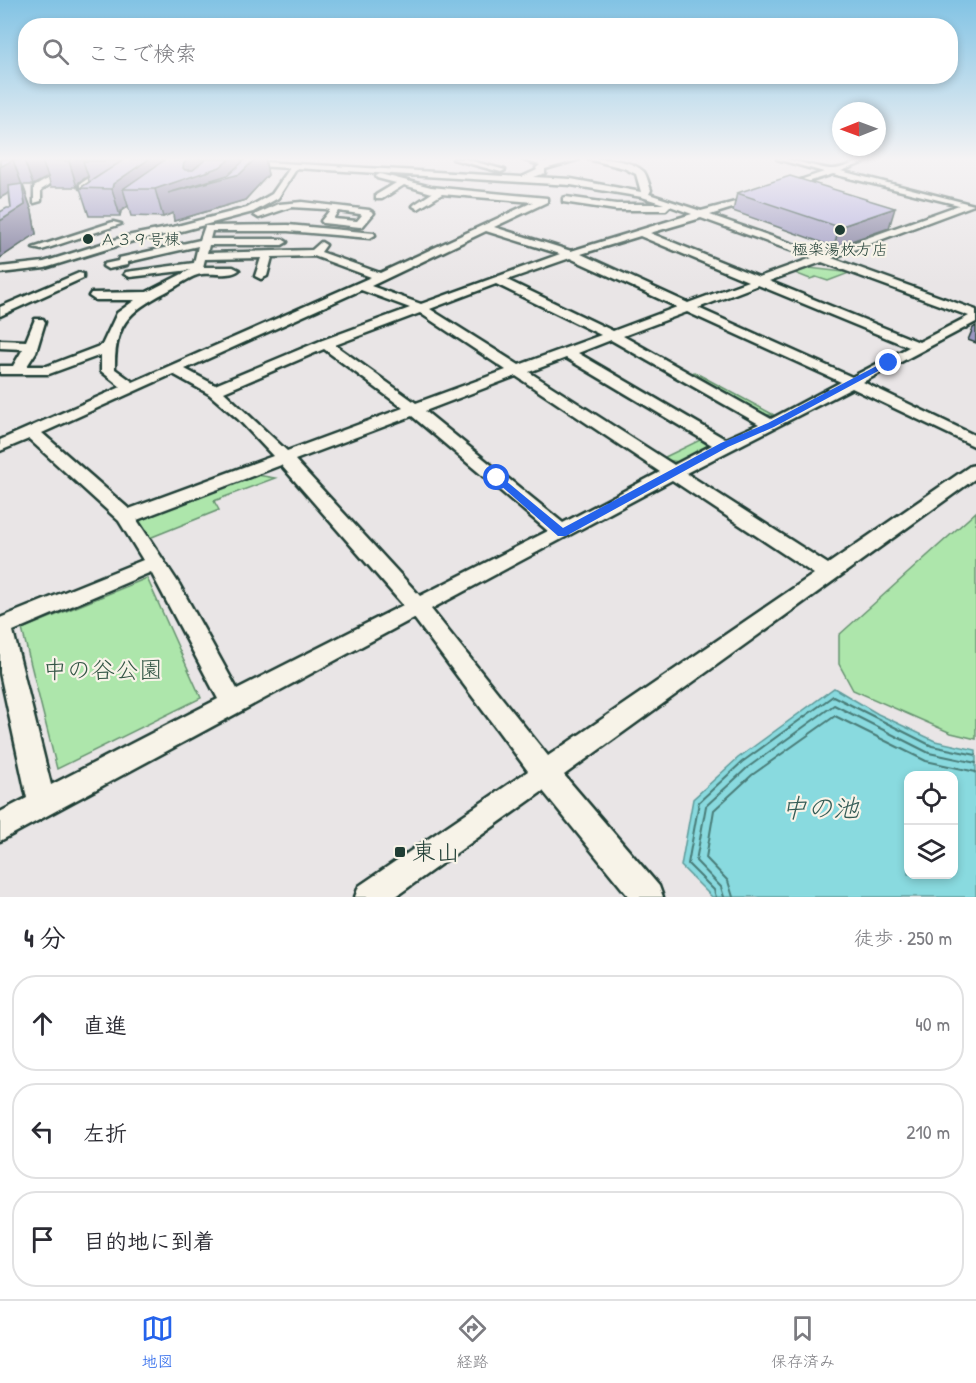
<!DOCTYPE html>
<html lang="ja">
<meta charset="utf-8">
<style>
body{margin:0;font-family:"Patrick Hand","Klee One",sans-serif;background:#f2f2f3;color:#2b2b33}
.controls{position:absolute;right:18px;bottom:18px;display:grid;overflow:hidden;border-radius:12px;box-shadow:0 3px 9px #0003}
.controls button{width:54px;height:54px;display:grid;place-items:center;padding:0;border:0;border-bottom:2px solid #e1e1e2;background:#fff;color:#2b2b33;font:30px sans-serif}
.compass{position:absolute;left:832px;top:102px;width:54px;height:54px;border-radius:50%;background:#fff;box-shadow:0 3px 9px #0003;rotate:269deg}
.stop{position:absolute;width:18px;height:18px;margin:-14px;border:4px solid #2563eb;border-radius:50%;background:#fff}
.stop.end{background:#2563eb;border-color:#fff;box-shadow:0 2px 6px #0008}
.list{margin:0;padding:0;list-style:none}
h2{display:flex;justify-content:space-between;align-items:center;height:78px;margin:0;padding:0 24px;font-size:26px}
h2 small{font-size:20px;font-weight:400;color:#7c7c81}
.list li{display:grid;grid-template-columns:39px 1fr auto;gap:18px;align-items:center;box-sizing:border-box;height:96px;margin:0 12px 12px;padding:0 12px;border:2px solid #e1e1e2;border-radius:24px}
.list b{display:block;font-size:22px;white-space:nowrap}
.list em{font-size:20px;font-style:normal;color:#7c7c81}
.icon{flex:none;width:33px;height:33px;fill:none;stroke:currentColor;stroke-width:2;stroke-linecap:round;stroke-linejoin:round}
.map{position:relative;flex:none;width:976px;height:897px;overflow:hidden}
.search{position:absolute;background:#fff;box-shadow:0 3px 9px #0003;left:18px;right:18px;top:18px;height:66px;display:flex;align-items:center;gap:15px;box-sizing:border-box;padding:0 21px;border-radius:24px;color:#7c7c81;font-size:22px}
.sheet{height:402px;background:#fff}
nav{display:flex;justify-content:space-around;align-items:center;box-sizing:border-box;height:84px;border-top:2px solid #e1e1e2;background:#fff;font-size:16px;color:#7c7c81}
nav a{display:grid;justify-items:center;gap:3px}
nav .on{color:#2563eb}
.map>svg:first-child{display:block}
.green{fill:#ade6ab;stroke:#669270;stroke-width:1.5}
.water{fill:#89dadf;stroke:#5f9b9b;stroke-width:1.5;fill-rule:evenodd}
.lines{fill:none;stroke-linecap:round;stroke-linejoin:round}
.shore{stroke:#497c78;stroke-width:2}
.minor-casing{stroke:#1f3d34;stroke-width:5}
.minor{fill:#f7f3e8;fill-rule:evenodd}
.wall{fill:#9a96c0;stroke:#1f3d34;stroke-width:1.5}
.shaded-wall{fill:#7d7a9c;stroke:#1f3d34;stroke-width:1.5}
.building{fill:#b3aedf;stroke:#1f3d34;stroke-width:1.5}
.route{fill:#2563eb}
.poi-dot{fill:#1f3d34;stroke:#f7f3e8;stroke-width:2}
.labels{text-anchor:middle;stroke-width:4.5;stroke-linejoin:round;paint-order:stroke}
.far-poi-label{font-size:16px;fill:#1f3d34;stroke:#f7f3e8;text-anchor:start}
.near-park-label{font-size:24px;fill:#345646;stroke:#f7f3e8}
.near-poi-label{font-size:24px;fill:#1f3d34;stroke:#f7f3e8;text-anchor:start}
.near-water-label{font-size:26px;font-style:italic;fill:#345c56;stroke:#f7f3e8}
</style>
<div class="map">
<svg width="976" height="897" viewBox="0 0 976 897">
<rect width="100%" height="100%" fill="#e9e5e6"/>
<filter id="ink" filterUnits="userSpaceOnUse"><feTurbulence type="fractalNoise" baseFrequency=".0167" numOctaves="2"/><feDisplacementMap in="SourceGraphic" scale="12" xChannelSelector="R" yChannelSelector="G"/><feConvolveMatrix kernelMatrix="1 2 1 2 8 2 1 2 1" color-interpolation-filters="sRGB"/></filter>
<g filter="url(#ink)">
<g class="green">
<path d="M809,268l35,4 5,1 -21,8 -12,-4 -6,2 -15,-6z"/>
<path d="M694,372l80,43h-11l-77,-40z"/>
<path d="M700,440l13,9 -28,14 -24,-4z"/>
<path d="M257,475l18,3 -61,23 5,9 -72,29 -10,-18z"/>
<path d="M976,512v227l-25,-6 -98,-43 -14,-26v-29z"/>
<path d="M147,578l54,120 -144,71 -35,-140z"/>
</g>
<path class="water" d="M834,688l44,26 57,27 41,9v147h-264l-31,-31 12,-67 45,-41zM908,776h46v98h-46z"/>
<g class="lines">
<g class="shore">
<path d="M716,897l-2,-7 -26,-26 11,-62 43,-40 91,-66 99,50 44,9"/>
<path d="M724,897l-3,-10 -25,-26 10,-55 41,-38 87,-63 95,48 47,10"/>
<path d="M733,897l-5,-16 -22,-23 8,-48 38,-35 83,-59 91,45 50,11"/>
</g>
<defs>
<g id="minor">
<path d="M453,159h12l40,11 -4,2z"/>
<path d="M521,159l26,3 11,-3h22l-35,10v4l-11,4 37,2 70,13 -5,-18 -12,-6 -36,-9c15,-1 45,1 56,13 3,4 5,13 7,18l-2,4 52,17 57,-15v4l-48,15 112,39 137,-49 -126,-31 -48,15v-4l39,-13 -47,-13c19,0 35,8 53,10 14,1 28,-10 43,-10l-32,12 133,34 -142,53 144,52v12l-113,60 113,54v11l-124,-59 -166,85 142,91 142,-98 6,-1v13l-412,297 95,111 4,11h-34l-86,-106 -148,106h-40l4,-11 169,-115 -114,-153 -414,223v-29l27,-14 -27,-125v-55l143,-58 -24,-39 -90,-82 -29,12v-11l121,-53 -20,-16v-16l-52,19h-49v-8h13l10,-17 -23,-1v-8l26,1 9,-22h8l2,3 -9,30 -9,14h20l55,-21 15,-32 18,-13h-40l-6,-4 2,-3 56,-1 43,-22 -60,7 -6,-3 2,-2 68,-9 4,-17 -70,16 -1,3 -19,4 -5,-3 1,-2 14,-3 1,-3 81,-18 5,-14 83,-1 86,8 1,2 -5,3 -82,-7h-76l-2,8h72l5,3 -5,3h-73l-2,8 105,-3 9,-8 5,3 -5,7 59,21 153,-71 -91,-8 -24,15 -5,-3 2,-2 17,-11 -28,-8 -22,14h-6v-4l20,-12 -19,-5 -1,-2 4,-2 51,13 116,11v4l-53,25 77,24 121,-37 -22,-8 -4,4h-50l-53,-8v-4l3,-1 50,7h48l-22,-7 -71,-12 -274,-17 -19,30 -25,14 -79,21 -41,8 -88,27 -45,5v-6l44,-5 83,-26 46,-9 74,-19 25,-14 18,-26 -48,-3v-4h3l277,16 15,-7 -1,-2 4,-3zM701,218l111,40 -53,19 -109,-44zM486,231l74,23 -139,50 -50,-18zM640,236l108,45 -60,22 -107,-49zM314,256l57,21 -238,105 -18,-13c-1,-49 17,-59 58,-81 8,-4 19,-13 29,-14 11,-1 28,3 37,-4l-6,-3h-30l2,-8 56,-1 -6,18 6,3 6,-3 5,-19zM570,258l107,49 -64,24 -106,-51zM822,262l147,54 -50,26 -150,-61zM496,284l105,51 -82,30 -89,-56zM758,285l151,62 -57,30 -154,-69zM361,290l49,18 -90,33 -105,44 -30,-16zM687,312l154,70 -70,37 -148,-83zM420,313l86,57 -90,33 -81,-58zM611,340l148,84 -34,15 -147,-86zM324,349l79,59 -116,43 -63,-59zM566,358l146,87 -38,20 -145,-93zM173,374l36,20 29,25 35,37 -144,53 -87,-76zM516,376l144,96 -97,51 -138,-112zM412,416l136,115 -128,65 -125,-136zM281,465l122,140 -166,84 -58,-105 -42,-64zM672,480l142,94 -266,182 -117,-147zM151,572l67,127 -167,86 -38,-154z"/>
<path d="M105,167l7,2 -26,19h-6v-4z"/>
<path d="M66,168l7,2 -32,20v11l-7,2v-16z"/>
<path d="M302,202l67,8 5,3 -11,13 -3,1 -37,-4 -2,-2 9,-11 -5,-1 -34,-2 -32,11 -5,-3 25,-11zM338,211l22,3 2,1 -5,6 -24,-2z"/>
<path d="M113,222l8,2 -79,26 -9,-2z"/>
<path d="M79,273l4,1v4l-83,38v-9z"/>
</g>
</defs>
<use href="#minor" class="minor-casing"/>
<use href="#minor" class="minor"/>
</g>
<g class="wall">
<path d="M0,159h204v1l2,-1h35l1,4 4,-4h19l3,16 -23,25 -71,21 -1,-8 -10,4 -32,-1 -3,-10 -7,5 -1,5h-31l-9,-28 9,-6 -1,-6 -9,6 -2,5h-26l-3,-10 -15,8h-10l9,26 4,23 -36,24v-46l11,-4 -2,-15 -9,5z"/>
<path d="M737,193l152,35 -55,19 -101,-36z"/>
<path d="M976,326v17l-8,-3 5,-12z"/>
</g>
<g class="shaded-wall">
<path d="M0,159h65l-23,2 6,16 -15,8 -9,-25h-11l9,25 -22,13z"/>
<path d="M70,159h31l-18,2 5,15 -9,6 -2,5 -8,-26z"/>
<path d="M149,159h21l-47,30 5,17 -7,5 -1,5 -8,-27 1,-5z"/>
<path d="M189,159h15l3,13 23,-13h11l2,12 12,-12h10l3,16 -23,25 -71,21 -1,-8 -10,4 -8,-28z"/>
<path d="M22,184l10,27 4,23 -36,24v-37l25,-16z"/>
<path d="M895,208l-6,20 -55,19 5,-20z"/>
</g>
<g class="building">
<path d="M3,159h23l-2,1h-11l-13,7v-7z"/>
<path d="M47,159h23l-1,2h-27z"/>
<path d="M87,159h62l-36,25 -1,5 -32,-1 42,-27h-39z"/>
<path d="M166,159h23l-5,4 -1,5 2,2h8l13,-11h24l-10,8 -65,22h-32z"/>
<path d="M246,159h9l-15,15 -72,19 60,-18z"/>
<path d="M790,176l105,32 -56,19 -102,-34z"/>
<path d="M22,184l3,21 -25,16v-9l7,-4h4l-2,-22z"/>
</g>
</g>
<linearGradient id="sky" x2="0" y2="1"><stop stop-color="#82c3e4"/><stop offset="0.56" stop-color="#f5f3f4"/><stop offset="1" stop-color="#f5f3f4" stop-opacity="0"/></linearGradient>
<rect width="976" height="284" fill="url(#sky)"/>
<path class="route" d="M886,361l7,2 -119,64 -46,20 -162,89h-8l-66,-58 1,-2h7l63,52 158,-85 47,-20z"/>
<g class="poi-dot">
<circle cx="840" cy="230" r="6"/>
<circle cx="88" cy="239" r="6"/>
<rect x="394" y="846" width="12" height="12" rx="3"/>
</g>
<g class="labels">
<g class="far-poi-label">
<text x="100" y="245">Ａ３９号棟</text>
<text x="840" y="255" text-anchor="middle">極楽湯枚方店</text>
</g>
<g class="near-park-label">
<text x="103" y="678">中の谷公園</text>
</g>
<g class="near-poi-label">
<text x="412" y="860">東山</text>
</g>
<g class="near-water-label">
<text x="820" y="817">中の池</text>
</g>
</g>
</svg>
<div class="controls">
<button><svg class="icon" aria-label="locate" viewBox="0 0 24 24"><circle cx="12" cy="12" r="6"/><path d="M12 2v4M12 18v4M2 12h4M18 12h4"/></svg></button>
<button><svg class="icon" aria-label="layers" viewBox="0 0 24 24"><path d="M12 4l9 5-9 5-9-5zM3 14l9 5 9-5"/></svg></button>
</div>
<svg class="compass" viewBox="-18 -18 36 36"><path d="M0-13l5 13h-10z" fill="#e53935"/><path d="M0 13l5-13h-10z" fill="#7c7c81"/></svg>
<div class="stop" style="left:497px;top:478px"></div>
<div class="stop end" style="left:889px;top:363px"></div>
<div class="search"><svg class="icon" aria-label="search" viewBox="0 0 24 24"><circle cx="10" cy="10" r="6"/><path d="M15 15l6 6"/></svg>ここで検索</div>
</div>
<section class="sheet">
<h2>4 分<small>徒歩 · 250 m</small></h2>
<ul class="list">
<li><svg class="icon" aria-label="ahead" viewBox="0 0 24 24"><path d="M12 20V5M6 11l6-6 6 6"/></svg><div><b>直進</b></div><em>40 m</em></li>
<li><svg class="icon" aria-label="left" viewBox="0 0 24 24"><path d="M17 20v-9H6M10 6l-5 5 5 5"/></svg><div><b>左折</b></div><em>210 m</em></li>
<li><svg class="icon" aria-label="arrive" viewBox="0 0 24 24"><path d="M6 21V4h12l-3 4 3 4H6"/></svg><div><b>目的地に到着</b></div></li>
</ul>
</section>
<nav>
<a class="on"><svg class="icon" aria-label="map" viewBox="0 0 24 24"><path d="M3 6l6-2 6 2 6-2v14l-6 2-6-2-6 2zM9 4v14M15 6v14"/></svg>地図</a>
<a><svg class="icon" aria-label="directions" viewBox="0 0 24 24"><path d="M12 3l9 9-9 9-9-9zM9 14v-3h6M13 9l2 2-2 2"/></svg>経路</a>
<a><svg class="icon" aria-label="saved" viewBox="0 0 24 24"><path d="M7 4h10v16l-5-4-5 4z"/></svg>保存済み</a>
</nav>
